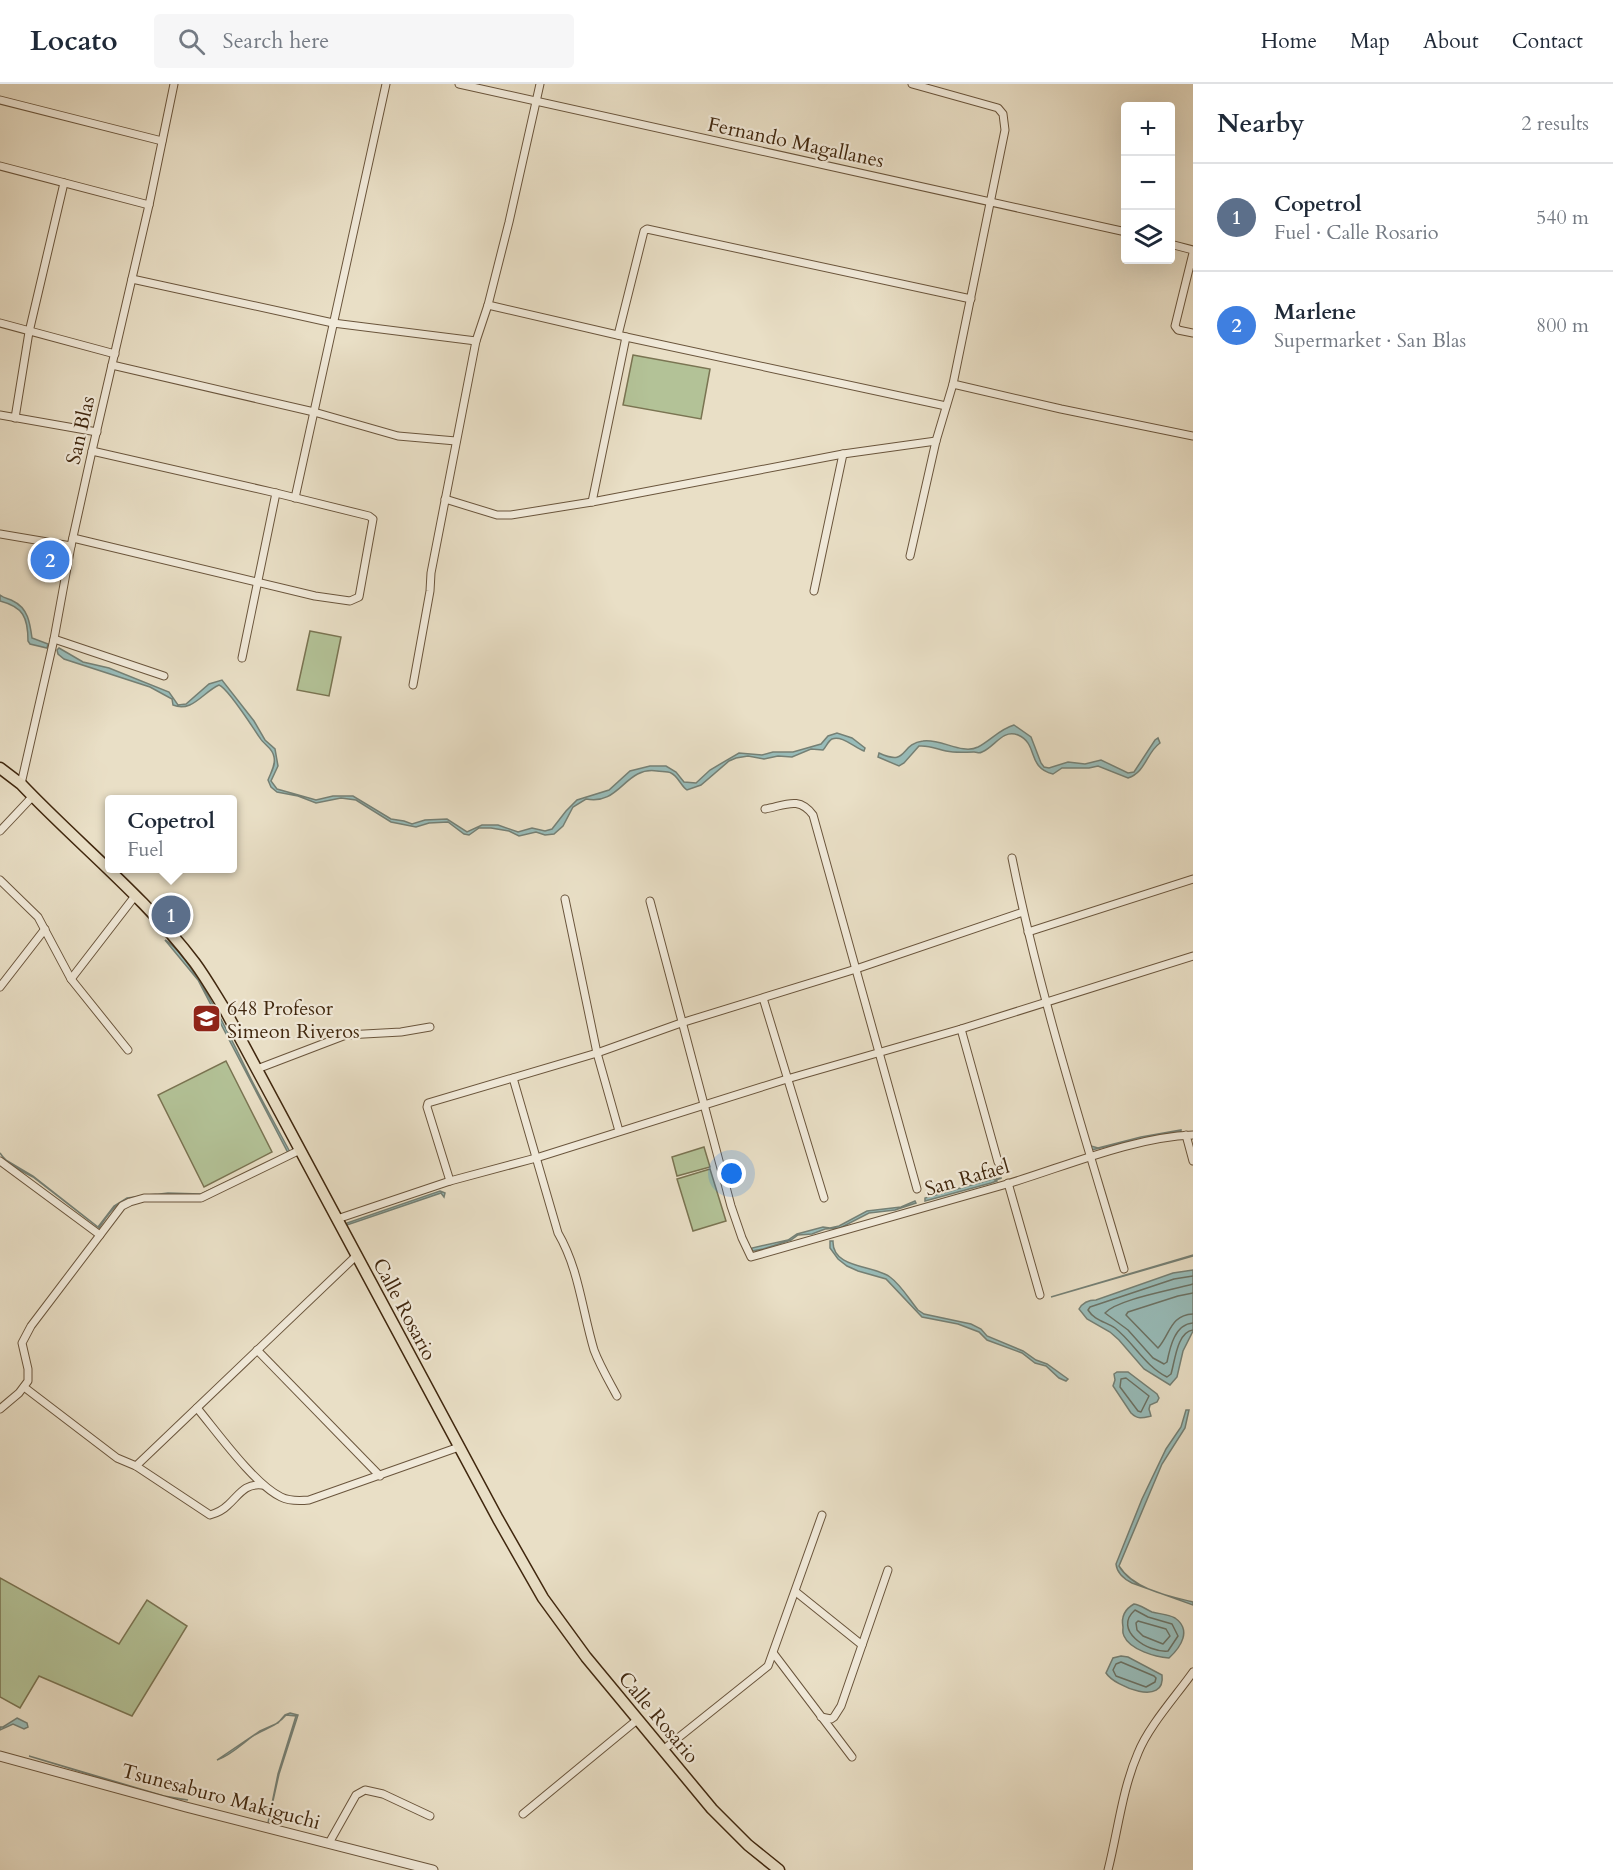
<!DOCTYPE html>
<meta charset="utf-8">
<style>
body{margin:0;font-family:Cardo,serif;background:#f6f6f7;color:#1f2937}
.controls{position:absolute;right:18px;top:18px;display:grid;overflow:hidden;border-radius:6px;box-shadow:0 6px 24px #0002}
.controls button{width:54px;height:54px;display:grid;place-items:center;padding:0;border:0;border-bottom:2px solid #e0e1e3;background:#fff;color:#1f2937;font:30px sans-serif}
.you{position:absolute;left:732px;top:1090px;width:21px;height:21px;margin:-15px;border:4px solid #fff;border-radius:50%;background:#1a73e8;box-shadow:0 0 0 9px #1a73e833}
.badge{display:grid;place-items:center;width:39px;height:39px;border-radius:50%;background:#111827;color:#fff;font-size:20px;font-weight:700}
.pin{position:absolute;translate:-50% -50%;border:3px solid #fff;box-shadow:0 2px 6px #0006}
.popup{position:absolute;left:105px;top:711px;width:132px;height:78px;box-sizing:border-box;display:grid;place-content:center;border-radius:6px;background:#fff;filter:drop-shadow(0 2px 4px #0005);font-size:20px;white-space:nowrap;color:#747a83}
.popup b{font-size:22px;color:#1f2937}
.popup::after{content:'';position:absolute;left:50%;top:100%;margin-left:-12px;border:12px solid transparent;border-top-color:#fff}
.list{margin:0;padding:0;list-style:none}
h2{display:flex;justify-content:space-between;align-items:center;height:78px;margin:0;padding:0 24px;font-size:26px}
h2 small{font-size:20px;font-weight:400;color:#747a83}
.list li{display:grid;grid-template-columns:39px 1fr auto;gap:18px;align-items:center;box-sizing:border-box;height:108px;padding:0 24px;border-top:2px solid #e0e1e3}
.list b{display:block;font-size:22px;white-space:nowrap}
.list p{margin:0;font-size:20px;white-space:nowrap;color:#747a83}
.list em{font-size:20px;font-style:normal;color:#747a83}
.icon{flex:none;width:33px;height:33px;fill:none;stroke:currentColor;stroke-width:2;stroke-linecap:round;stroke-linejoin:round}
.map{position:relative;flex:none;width:1193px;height:1786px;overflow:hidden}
header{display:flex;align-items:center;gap:36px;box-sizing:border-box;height:84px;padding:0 30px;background:#fff;border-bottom:2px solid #e0e1e3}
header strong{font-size:28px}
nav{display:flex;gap:33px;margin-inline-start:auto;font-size:21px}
.search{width:420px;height:54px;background:#f6f6f7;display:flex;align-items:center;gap:15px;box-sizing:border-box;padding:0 21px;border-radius:6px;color:#747a83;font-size:22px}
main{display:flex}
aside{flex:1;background:#fff}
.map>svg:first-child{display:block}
.green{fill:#b3c297;stroke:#7a7452;stroke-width:1.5}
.water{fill:#98bcb9;stroke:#758075;stroke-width:1.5}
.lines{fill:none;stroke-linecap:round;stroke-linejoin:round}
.shore{stroke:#6c7264;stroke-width:1.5}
.stream{stroke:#758075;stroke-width:2}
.minor-casing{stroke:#6a553c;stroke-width:9}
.tertiary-casing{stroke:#6a553c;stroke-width:11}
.primary-casing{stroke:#40270e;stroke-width:13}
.minor{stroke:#f1eada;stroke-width:7}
.tertiary{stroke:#f1eada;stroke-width:9}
.primary{stroke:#e9dfc6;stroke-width:10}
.labels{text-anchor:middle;stroke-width:4.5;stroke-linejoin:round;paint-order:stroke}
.street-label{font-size:20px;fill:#40270e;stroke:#f1eada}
.poi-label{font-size:20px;fill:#40270e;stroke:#f1eada;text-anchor:start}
</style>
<header>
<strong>Locato</strong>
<div class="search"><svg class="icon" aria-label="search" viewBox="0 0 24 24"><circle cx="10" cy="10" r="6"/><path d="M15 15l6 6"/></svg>Search here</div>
<nav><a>Home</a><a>Map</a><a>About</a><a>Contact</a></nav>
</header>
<main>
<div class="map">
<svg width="1193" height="1786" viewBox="0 0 1193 1786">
<rect width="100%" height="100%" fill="#e9dfc6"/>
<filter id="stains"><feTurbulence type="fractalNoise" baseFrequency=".00333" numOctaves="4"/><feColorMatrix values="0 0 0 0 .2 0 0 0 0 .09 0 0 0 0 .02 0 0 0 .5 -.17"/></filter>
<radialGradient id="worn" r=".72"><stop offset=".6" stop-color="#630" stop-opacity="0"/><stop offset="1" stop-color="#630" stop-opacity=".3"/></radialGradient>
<g class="green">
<path d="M633,271l77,14 -9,50 -78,-14z"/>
<path d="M310,547l31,6 -12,59 -32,-6z"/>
<path d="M226,977l46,91 -68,35 -46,-92z"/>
<path d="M704,1063l6,20 -33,9 -5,-19z"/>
<path d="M710,1085l16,52 -33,10 -16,-52z"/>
<path d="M0,1494l119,66 28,-44 40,26 -55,90 -93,-40 -19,32 -20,-11z"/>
</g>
<g class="water">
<path d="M0,511c4,3 9,4 13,6 15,7 17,22 19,37l16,6 -1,4 -17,-4 -2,-3c0,-24 -5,-34 -28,-40z"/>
<path d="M59,564l24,14 26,6 60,24 9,13 8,-1 23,-20 13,-4 32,41 11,19 10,9 3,17 -7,15 6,8 39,11 17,-4h20l38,23 13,2 8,3 13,-4 22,-1 20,13 15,-7h16l20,7 14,-4 13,3 7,-2 14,-18 11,-11 32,-10 21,-19 20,-5h16l10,6 8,10 12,1 14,-13 29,-17 23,2 11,-3h20l28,-8 7,-8 9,-3 15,5 13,10 -1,3c-9,-3 -22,-16 -32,-12 -4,2 -6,8 -9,11l-12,-1 -19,8 -14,-1 -14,3 -16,-3 -12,2 -7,3 -28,24 -14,5c-6,-4 -9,-14 -16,-17 -4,-2 -10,-1 -14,-2 -32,-5 -37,35 -71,28l-13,8 -10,19 -9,8 -9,1 -9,-3 -17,4 -10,-5 -18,-3h-12l-10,7 -5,-1 -16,-12 -19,1 -13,4 -25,-5 -35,-22 -15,-2 -25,5 -18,-7 -21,-4 -6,-5 -3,-7c3,-8 8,-15 6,-23 -1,-9 -10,-12 -14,-19 -7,-10 -32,-50 -41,-53 -16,7 -27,28 -46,20l-1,-6 -22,-12 -86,-28 -6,-5 -1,-4z"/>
<path d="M1014,641l17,12 10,26 3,4 5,1 19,-6 17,2 16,-4 27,13 6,-1 21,-32 3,-2 2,5c-14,10 -14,29 -32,35l-30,-12 -9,2h-27l-9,6c-27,-7 -14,-30 -35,-39 -16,-6 -23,12 -36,17 -4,2 -4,0 -8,0 -10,0 -18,1 -28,-1 -9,-2 -17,-6 -27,-5l-15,17 -5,3 -21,-9 1,-4c30,14 20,-9 44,-12 17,-3 39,14 55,6 13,-7 22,-18 36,-22z"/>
<path d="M165,856c28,16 70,107 86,139 13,25 26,49 39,73l-89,42 -2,1c-21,-1 -61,-4 -79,8 -9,6 -15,16 -21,25l-66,-51c-12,-6 -26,-13 -33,-24l4,6 29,17 65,51 16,-21 13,-8 41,-5 33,1 87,-41 -90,-173z"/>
<path d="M1181,1046v2l-18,2 -72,16v-4l7,2 43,-11z"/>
<path d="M996,1094l1,3 -6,2 -66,18v-3z"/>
<path d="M440,1107l5,2 -1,4 -3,-4 -94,32v-2z"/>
<path d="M915,1117l1,2 -21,7 -26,3 -29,15 -15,1 -13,5 -14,1 -7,5 -28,9 -11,2v-3l36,-8 9,-6 26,-7 7,1 9,-2 28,-15 34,-4z"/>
<path d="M830,1157h3c-1,28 42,24 57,36 11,8 19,22 28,33l6,4 47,10 10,5 6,7 36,15 13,9 11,4 21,15 -2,2 -7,-3 -13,-12 -11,-3 -13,-10 -35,-13 -8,-8 -21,-8 -36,-7 -36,-38 -28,-8 -11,-5 -9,-7 -8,-11z"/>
<path d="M1193,1171v1l-142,41z"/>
<path d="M1193,1186v61l-10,20 -6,26 -7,8 -26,-16 -25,-29 -9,-8 -23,-13 -8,-10c4,-7 10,-9 17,-9l77,-27z"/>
<path d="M1117,1288h11l29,22 2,4 -2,4 -7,3 -1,4 2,7c-8,2 -13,4 -20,-3l-18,-27 2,-6 -1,-6z"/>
<path d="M1186,1326h3l-4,18 -23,36 -43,102c14,23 49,30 74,36v3l-61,-22c-8,-4 -15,-9 -16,-19l26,-65 24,-50 15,-22z"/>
<path d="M1134,1520c7,1 11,5 18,8 7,2 16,2 23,6 17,12 6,29 -6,40 -13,-1 -39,-8 -45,-22 -2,-4 -1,-5 -1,-9 -2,-10 2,-18 11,-23z"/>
<path d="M1121,1572l7,1 34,18c4,32 -47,12 -56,-2l7,-15z"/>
<path d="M290,1629l8,2 -19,59 -11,49 10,-49 18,-58 -10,-1c-10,12 -20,13 -33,21 -11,8 -23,20 -36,24l43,-29 18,-8 7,-8z"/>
<path d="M17,1634l10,5 1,4 -4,2 -11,-5 -13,6v-3h3z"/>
<path d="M29,1672l135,40 24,4 -24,-3z"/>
</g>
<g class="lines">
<g class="shore">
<path d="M1193,1192l-19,3 -84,28 -2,3c6,10 18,12 27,18 19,15 30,38 52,49l4,-3c4,-13 6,-42 22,-44"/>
<path d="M1193,1200c-20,6 -75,15 -88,29l23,17 25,28 11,6 3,-2c3,-15 8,-38 26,-39"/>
<path d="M1193,1209l-15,3 -50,16 -2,3 32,33c12,-13 12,-33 35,-34"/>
<path d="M1126,1294l23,18 -8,16 -3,-1 -18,-24 1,-8z"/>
<path d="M1135,1526l13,7 24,7 6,12 -10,15c-20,2 -56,-21 -33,-41z"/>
<path d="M1138,1537l28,8 4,7 -7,8 -20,-8 -6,-6 -1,-7z"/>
<path d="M1121,1578l33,14 2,2 -1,4 -9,5 -30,-11 -3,-6 3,-6z"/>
</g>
<path class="stream" d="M995,1096l6,-2"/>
<defs>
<g id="minor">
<path d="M459,0l667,148"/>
<path d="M0,16l162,41"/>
<path d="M0,82l149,39"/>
<path d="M1170,160l23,6"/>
<path d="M1193,169l-18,73 3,4 15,3"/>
<path d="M132,195l201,44 143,18"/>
<path d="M488,221l138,32 320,69"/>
<path d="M0,239l115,31"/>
<path d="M618,251l26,-104 3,-2 324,70"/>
<path d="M112,281l202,47 84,24 58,5"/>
<path d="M953,300l108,25 132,27"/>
<path d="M0,331l97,17"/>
<path d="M15,334l14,-86 35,-149"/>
<path d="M295,414l91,-414"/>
<path d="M445,415l52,16h14l81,-13 251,-48 93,-13"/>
<path d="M592,418l34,-165"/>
<path d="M0,450l71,12"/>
<path d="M73,454l242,58 35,5 9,-4 14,-78 -4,-3 -93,-23 -184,-42"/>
<path d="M910,472l26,-115 17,-57 52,-254 -2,-16 -5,-6 -86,-24"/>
<path d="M814,507l29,-137"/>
<path d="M54,555l110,37"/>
<path d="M242,574l34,-165"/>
<path d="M413,601l17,-94 1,-18 45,-232 12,-36 21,-83 31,-138"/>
<path d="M21,700l33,-145 17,-93 21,-95 57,-246 25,-121"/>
<path d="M765,725c21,-4 34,-13 48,6l104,374"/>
<path d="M0,747l33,-35"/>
<path d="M1012,774c28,139 72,275 112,411"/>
<path d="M0,796l38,37 33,62 57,71"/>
<path d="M565,815l32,154 22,78"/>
<path d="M650,817l81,305 11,32 9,19c85,-25 171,-48 256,-73 57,-17 126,-47 186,-49"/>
<path d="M1028,848l165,-53"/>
<path d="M71,895l64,-83"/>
<path d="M0,903l45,-58"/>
<path d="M763,914l61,200"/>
<path d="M961,945l37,133"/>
<path d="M257,985l89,-34 55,-3 29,-5"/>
<path d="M513,994l45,155c21,36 24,77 36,117 6,16 15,31 23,46"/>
<path d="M1186,1051l7,26"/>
<path d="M0,1077l100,74"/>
<path d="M450,1097l-23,-74 1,-4 169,-50 84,-30 175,-54 167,-57"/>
<path d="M1008,1099l32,112"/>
<path d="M337,1135l113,-38 86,-23 251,-79 174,-50 232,-73"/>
<path d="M257,1266l123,126"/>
<path d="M24,1303l93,71 19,8 74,49c7,-2 13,-5 18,-10 11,-10 17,-22 34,-20"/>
<path d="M197,1324c20,24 57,76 84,89 8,4 18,4 28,3l150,-53"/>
<path d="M0,1325l19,-16 9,-12v-12l-6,-26 9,-17 91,-120 8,-4 14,-4h57l99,-48"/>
<path d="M136,1382l220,-210"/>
<path d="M796,1508l66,53"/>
<path d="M774,1570l78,103"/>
<path d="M821,1633l10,2 3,-2 7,-11 47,-136"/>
<path d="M663,1666l105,-84 54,-151"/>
<path d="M523,1730l114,-94"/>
<path d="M329,1759l27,-48 9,-5 18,4 47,22"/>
<path d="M1108,1786c10,-39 14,-80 30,-117 10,-26 38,-57 55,-81"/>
</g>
<path id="tertiary" d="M0,1672l186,51 247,63"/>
<path id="primary" d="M0,684l21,16c57,60 124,113 174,179 11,15 20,31 30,47l273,509 45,79 43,59 126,152 36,36 31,25"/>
</defs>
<use href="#minor" class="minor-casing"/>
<use href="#tertiary" class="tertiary-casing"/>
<use href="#primary" class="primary-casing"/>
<use href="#minor" class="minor"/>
<use href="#tertiary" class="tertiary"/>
<use href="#primary" class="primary"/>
</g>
<defs>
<symbol id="school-square" viewBox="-11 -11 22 22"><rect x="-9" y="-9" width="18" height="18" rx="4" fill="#8f2418" stroke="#f1eada"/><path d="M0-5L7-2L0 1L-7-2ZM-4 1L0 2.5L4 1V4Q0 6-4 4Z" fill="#fff"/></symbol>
</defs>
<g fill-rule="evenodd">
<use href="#school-square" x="190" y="918" width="33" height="33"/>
</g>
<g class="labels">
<g class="street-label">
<text transform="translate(796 58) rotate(12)" y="7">Fernando Magallanes</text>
<text transform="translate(80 346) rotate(-77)" y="7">San Blas</text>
<text transform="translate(967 1093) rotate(-16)" y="7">San Rafael</text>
<text transform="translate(405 1225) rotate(62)" y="7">Calle Rosario</text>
<text transform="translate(659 1633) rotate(50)" y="7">Calle Rosario</text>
<text transform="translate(221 1712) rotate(15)" y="7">Tsunesaburo Makiguchi</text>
</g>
<g class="poi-label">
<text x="227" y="931">648 Profesor<tspan x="227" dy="23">Simeon Riveros</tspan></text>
</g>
</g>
<rect width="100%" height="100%" filter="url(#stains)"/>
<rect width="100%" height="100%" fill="url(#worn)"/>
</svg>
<div class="controls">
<button>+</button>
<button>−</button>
<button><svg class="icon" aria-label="layers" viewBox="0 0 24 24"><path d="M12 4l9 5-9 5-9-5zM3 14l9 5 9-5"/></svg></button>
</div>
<div class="you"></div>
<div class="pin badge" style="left:171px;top:831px;background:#5c6f8a">1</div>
<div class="popup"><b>Copetrol</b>Fuel</div>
<div class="pin badge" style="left:50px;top:476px;background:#3f7fe0">2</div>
</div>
<aside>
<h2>Nearby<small>2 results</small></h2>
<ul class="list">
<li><span class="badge" style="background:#5c6f8a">1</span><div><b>Copetrol</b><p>Fuel · Calle Rosario</p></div><em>540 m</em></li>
<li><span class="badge" style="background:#3f7fe0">2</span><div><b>Marlene</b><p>Supermarket · San Blas</p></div><em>800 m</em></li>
</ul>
</aside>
</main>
